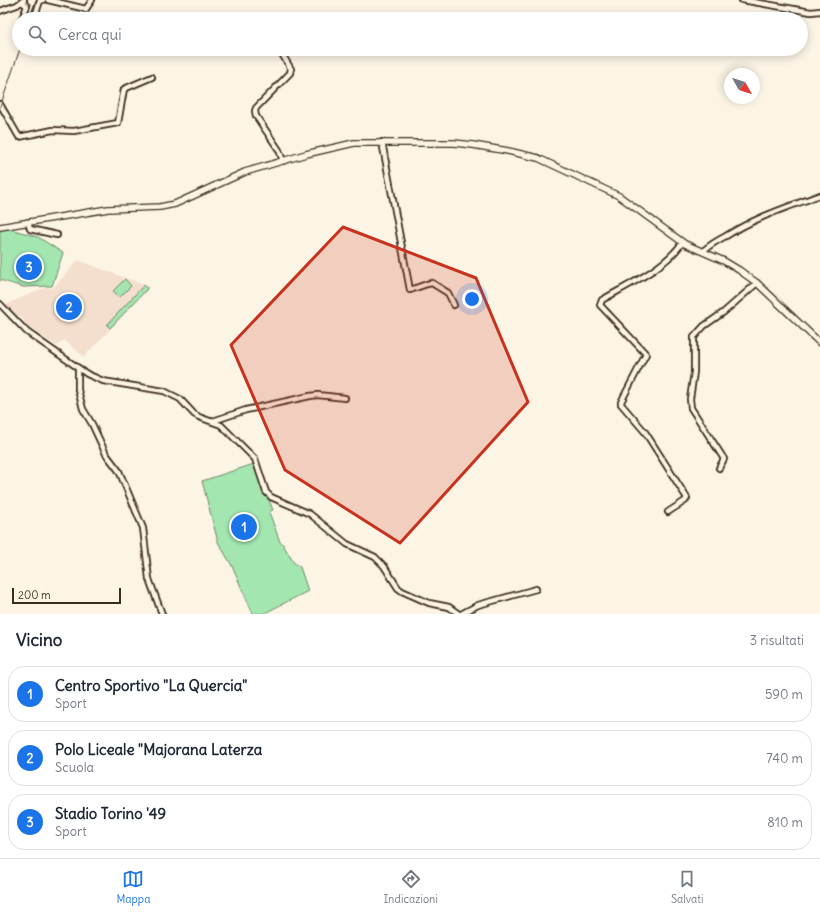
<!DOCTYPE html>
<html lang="it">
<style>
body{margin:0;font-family:Delius,sans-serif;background:#f2f2f3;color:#1f2937}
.compass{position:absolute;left:724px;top:68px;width:36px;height:36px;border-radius:50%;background:#fff;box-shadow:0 2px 10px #0003;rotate:129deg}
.scale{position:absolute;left:12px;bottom:10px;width:109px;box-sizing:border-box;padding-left:4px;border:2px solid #3b2a1e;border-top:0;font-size:11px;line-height:14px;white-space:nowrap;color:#3b2a1e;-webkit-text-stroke:3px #fcf5e5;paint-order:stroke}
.you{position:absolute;left:472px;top:299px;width:14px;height:14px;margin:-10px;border:3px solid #fff;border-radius:50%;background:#1a73e8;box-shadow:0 0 0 6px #1a73e833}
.badge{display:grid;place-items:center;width:26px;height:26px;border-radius:50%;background:#1a73e8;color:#fff;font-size:13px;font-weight:700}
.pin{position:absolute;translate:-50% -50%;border:2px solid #fff;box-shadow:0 1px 4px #0006}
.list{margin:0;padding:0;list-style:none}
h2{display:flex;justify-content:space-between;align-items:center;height:52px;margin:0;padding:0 16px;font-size:17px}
h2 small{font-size:13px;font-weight:400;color:#747a83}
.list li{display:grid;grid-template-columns:26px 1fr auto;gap:12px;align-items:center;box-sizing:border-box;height:56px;margin:0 8px 8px;padding:0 8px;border:1px solid #e0e1e3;border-radius:16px}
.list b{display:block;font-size:15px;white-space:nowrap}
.list p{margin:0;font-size:13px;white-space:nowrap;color:#747a83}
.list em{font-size:13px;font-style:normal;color:#747a83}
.icon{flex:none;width:22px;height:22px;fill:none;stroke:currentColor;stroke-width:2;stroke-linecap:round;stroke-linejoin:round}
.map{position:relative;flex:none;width:820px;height:614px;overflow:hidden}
.search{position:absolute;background:#fff;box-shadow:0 2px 10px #0003;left:12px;right:12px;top:12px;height:44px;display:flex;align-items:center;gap:10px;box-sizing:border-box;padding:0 14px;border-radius:22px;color:#747a83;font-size:15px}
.sheet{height:244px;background:#fff}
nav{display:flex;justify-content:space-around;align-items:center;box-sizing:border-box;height:56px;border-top:1px solid #e0e1e3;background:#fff;font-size:11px;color:#747a83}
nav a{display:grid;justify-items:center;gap:2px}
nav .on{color:#1a73e8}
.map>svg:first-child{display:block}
.built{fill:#f4dfce}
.green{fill:#a3e6b0;stroke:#6f8867}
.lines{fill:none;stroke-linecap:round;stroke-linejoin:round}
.minor-casing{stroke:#3b2a1e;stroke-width:8}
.major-casing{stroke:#3b2a1e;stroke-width:8}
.minor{stroke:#fcf5e5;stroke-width:4.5}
.major{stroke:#fcf5e5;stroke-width:5.5}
.rail{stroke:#3b2a1e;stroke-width:1}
.marked{fill:#c8321e;fill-opacity:0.2;stroke:#c8321e;stroke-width:3;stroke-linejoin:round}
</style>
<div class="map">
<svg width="820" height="614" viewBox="0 0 820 614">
<rect width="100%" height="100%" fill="#fcf5e5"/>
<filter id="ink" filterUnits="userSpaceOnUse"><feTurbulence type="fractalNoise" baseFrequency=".025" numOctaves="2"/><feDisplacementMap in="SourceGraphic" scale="8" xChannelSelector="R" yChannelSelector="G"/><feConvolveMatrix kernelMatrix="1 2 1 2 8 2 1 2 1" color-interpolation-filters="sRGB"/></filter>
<g filter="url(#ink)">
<path class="built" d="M78,260l72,27 -66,70 -20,-17 -7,6 -34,-22 1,-4 -3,-3h-4l-12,-12 39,-17h9z"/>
<g class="green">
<path d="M7,228l31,9 25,16 -11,33 -29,1 -23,-7v-51z"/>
<path d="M125,279l6,7 -11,11 -7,-6z"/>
<path d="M144,285l3,4 -37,39 -3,-3z"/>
<path d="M254,464l19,46 -4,2 11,30 2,1 12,20 6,4 8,24 -45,23h-10l-22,-50 -13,-22 -16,-61z"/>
</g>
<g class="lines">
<defs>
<g id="minor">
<path d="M48,0l38,9 6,-9"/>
<path d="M742,0l69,12 9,-1"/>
<path d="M22,2l5,4 -5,13"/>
<path d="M0,11l17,-6 7,-5"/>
<path d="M34,19l6,-18 3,-1"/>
<path d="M279,49l12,20 -1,4 -34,35 -1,3 1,5 23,34 4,11"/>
<path d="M254,50l2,-1"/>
<path d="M0,104l19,33 34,-7 21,1 44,-8 6,-34 28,-12"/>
<path d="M382,142l28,148 17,-6 5,-1 16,10 6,12"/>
<path d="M28,222l2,7 27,6"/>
<path d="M703,251c7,-6 15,-11 23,-15 30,-19 62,-29 94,-41"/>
<path d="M0,304l27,28 60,42 16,7 61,10 16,8 14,15 5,3 22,8 34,34 11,33 5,5 39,17 37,30 28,13 9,9 14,22 4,3 27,12 20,4 10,7"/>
<path d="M78,368v22l5,19 9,15 14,30 13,17 24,57 6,51 13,35"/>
<path d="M213,421l33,-11 64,-14 8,-1 27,3"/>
<path d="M719,468l5,-9 -33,-51 -1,-9 4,-27v-35l10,-11 20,-14 33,-29"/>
<path d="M668,512l17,-11 2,-3 -42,-66 -24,-28v-2l25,-48 -46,-49 2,-5c26,-15 63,-32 80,-57"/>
<path d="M461,614l17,-9 58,-16"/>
</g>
<path id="major" d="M0,227l108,-18 52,-2 15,-3 70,-32 61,-18 48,-11h100l19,2 35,6 30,7 81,38 66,48 39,17 15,9 18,13 63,60"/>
</defs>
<use href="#minor" class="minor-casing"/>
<use href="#major" class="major-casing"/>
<use href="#minor" class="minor"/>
<use href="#major" class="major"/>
<g class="rail">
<path d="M29,19l7,-19"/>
<path d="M0,107l20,-58"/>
</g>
</g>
</g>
<path class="marked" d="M343,227l133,51 52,124 -128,141 -115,-73 -54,-125z"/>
</svg>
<svg class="compass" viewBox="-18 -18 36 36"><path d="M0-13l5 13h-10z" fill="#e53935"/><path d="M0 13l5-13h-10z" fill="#747a83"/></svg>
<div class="scale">200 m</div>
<div class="you"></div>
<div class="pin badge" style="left:244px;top:527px">1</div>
<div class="pin badge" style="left:69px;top:307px">2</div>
<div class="pin badge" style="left:29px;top:267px">3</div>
<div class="search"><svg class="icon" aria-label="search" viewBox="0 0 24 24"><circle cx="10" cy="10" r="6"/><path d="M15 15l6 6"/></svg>Cerca qui</div>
</div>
<section class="sheet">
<h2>Vicino<small>3 risultati</small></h2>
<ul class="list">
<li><span class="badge">1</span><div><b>Centro Sportivo &quot;La Quercia&quot;</b><p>Sport</p></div><em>590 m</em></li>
<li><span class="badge">2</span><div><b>Polo Liceale &quot;Majorana Laterza</b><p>Scuola</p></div><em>740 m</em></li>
<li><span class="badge">3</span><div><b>Stadio Torino '49</b><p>Sport</p></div><em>810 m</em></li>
</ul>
</section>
<nav>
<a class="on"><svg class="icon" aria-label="map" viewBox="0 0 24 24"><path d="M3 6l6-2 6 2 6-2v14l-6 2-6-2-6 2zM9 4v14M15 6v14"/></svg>Mappa</a>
<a><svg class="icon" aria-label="directions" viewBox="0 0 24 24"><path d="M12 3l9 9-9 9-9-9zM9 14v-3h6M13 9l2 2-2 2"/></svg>Indicazioni</a>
<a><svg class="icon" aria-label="saved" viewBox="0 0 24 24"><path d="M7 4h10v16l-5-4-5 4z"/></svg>Salvati</a>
</nav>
